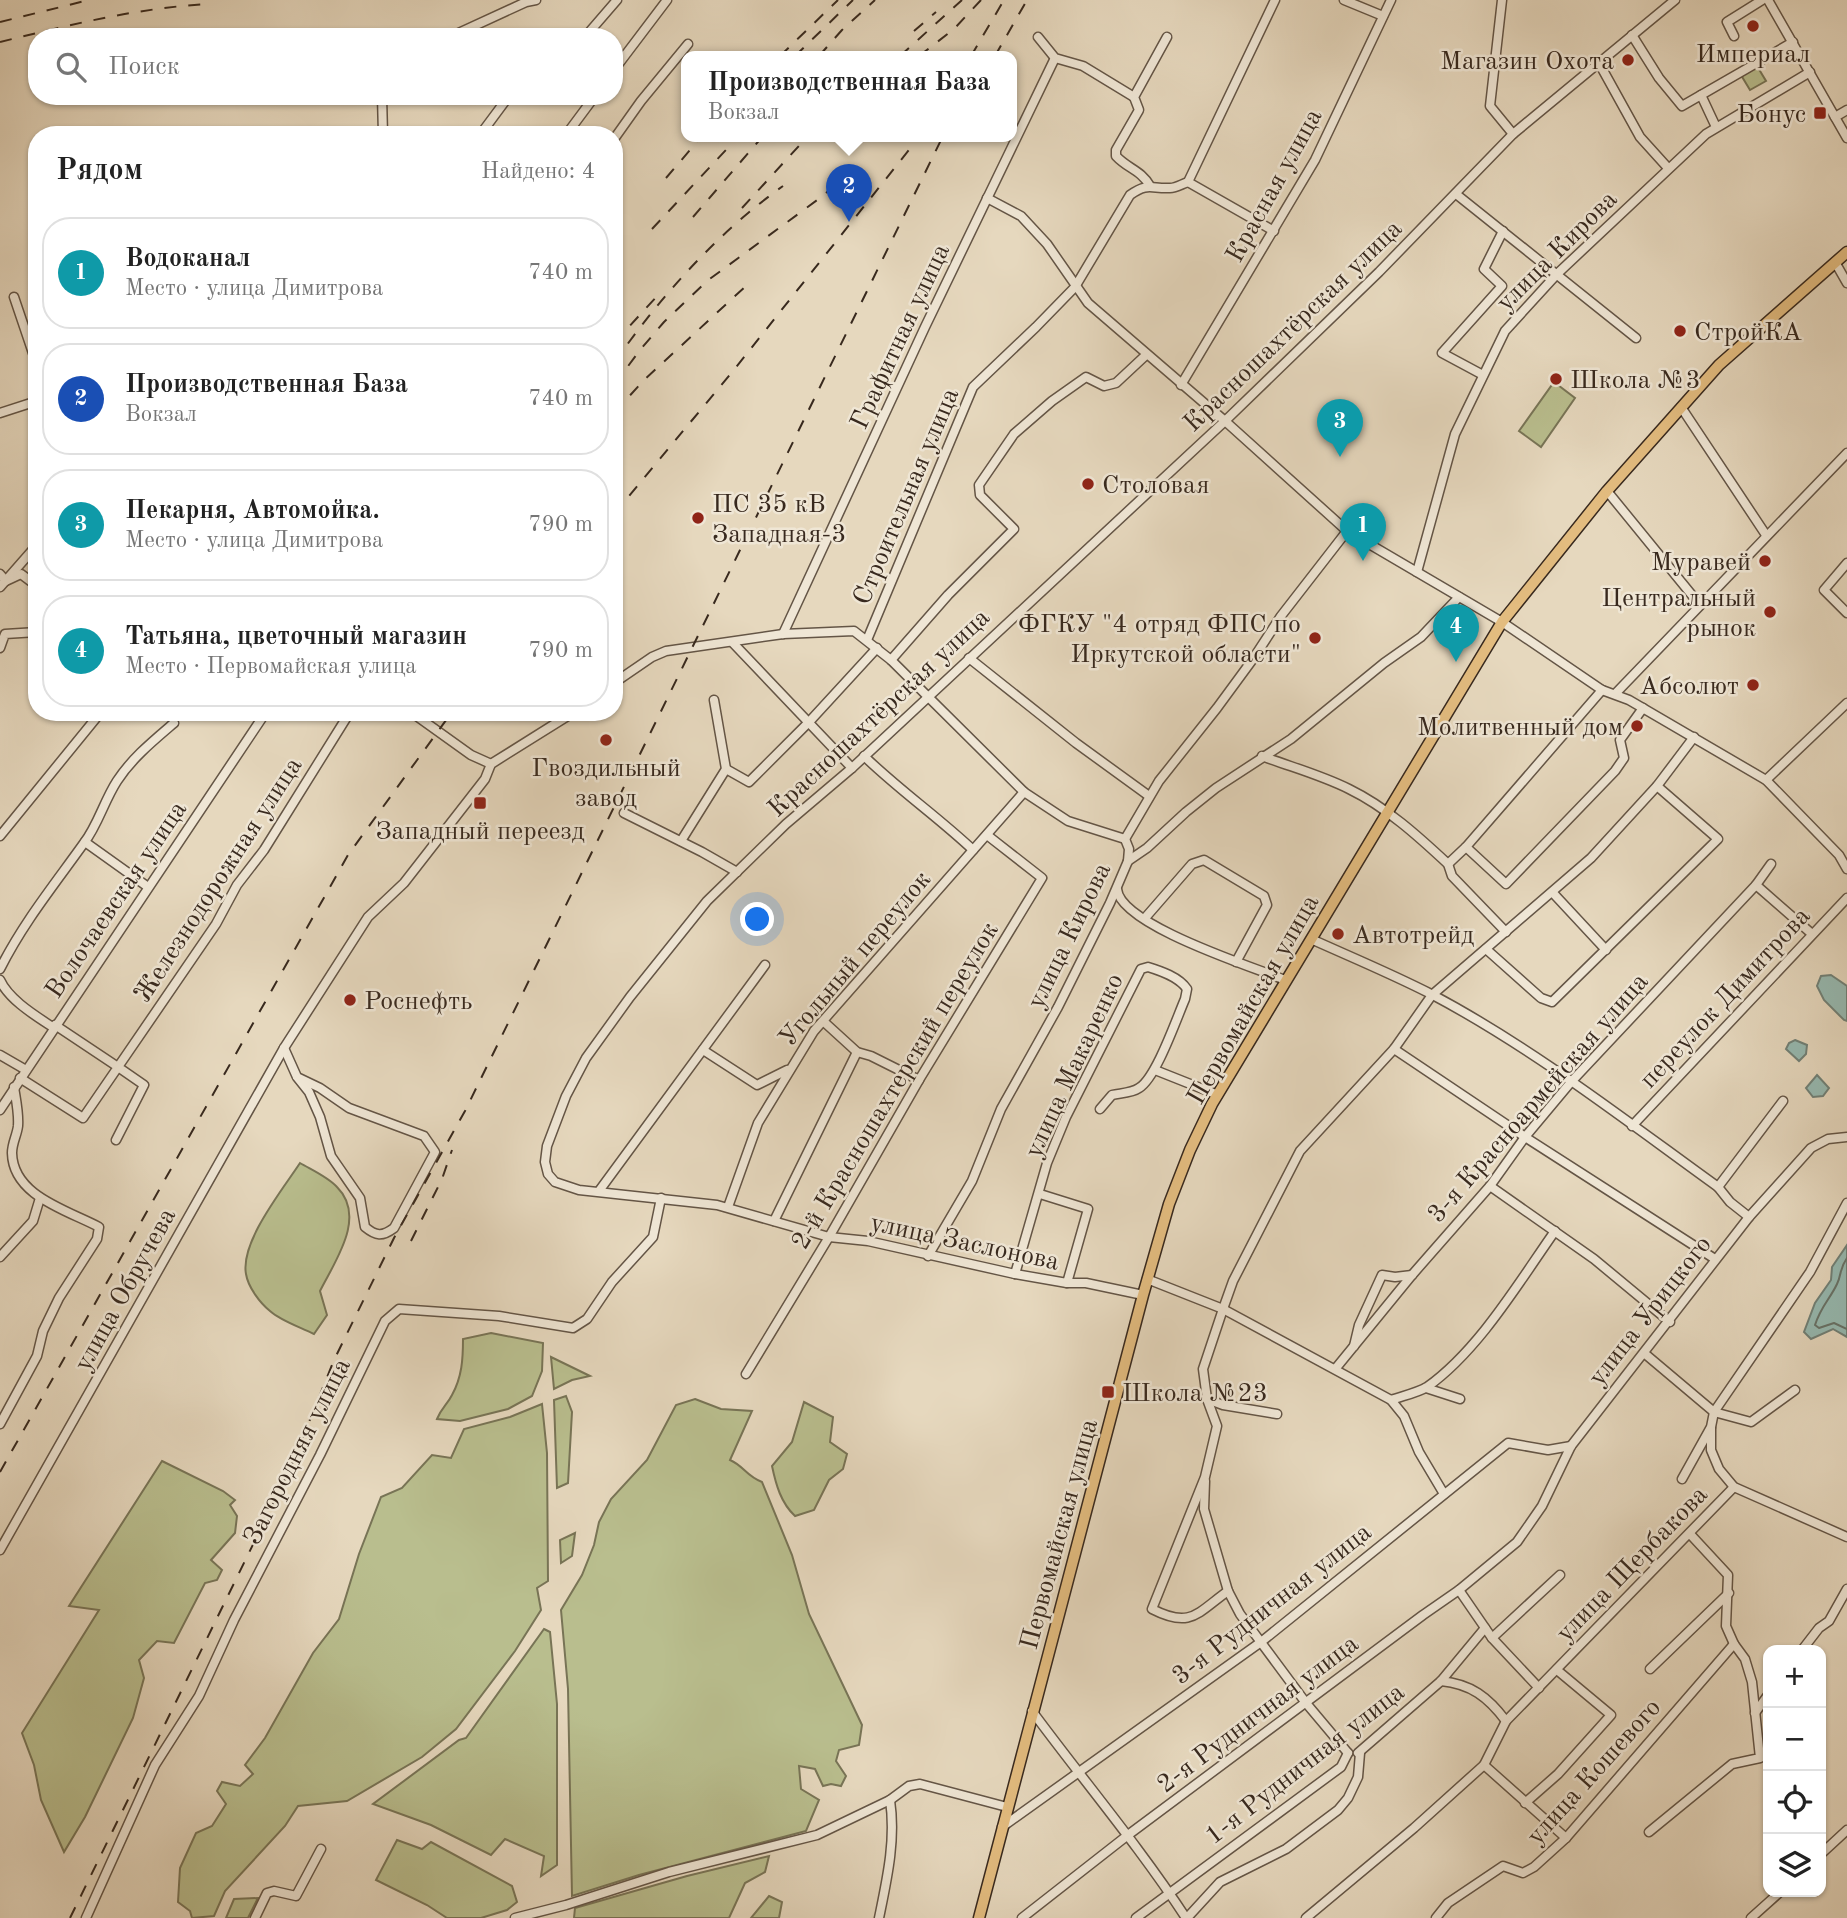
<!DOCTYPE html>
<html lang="ru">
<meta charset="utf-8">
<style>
body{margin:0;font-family:"Old Standard TT",serif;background:#f2f2f2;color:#222}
.controls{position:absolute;right:21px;bottom:21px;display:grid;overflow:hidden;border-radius:14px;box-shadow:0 2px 5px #0004}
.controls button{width:63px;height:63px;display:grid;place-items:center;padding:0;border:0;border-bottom:2px solid #e0e0e0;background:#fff;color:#222;font:35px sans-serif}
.you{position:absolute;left:758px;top:920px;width:24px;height:24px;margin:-18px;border:5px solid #fff;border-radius:50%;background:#1a73e8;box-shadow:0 0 0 10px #1a73e833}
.badge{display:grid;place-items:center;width:46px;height:46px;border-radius:50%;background:#8f2418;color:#fff;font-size:23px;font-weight:700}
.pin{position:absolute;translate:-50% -58px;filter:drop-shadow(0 2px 4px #0008)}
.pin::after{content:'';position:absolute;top:37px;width:24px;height:21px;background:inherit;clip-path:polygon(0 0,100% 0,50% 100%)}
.popup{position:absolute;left:681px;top:51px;width:336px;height:91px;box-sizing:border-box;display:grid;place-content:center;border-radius:14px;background:#fff;filter:drop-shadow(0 2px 5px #0005);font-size:23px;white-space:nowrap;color:#767676}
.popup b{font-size:26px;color:#222}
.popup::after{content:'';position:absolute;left:50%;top:100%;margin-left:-14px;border:14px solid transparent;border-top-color:#fff}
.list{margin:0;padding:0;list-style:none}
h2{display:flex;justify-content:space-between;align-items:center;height:91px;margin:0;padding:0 28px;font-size:30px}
h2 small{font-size:23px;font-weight:400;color:#767676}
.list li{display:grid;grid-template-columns:46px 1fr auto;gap:21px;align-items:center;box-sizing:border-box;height:112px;margin:0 14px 14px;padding:0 14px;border:2px solid #e0e0e0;border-radius:28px}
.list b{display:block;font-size:26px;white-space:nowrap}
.list p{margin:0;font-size:23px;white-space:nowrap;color:#767676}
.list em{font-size:23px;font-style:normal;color:#767676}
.icon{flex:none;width:38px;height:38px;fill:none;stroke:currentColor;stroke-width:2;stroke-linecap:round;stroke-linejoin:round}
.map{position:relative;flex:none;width:1847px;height:1918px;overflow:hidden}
.search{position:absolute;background:#fff;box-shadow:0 2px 5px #0004;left:28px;top:28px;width:595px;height:77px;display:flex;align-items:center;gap:18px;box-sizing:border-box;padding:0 24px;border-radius:28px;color:#767676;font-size:26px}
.panel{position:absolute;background:#fff;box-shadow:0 2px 5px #0004;left:28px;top:126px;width:595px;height:595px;border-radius:28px}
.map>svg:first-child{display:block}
.green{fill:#b9be8e;stroke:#787456;stroke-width:2}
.water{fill:#96bab2;stroke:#708077;stroke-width:2}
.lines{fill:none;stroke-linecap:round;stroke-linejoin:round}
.shore{stroke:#677268;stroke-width:2}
.minor-casing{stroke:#645546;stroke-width:11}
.major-casing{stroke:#38291e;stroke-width:13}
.minor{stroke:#efe6d5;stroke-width:8}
.major{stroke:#e3bc7f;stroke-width:10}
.rail{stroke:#38291e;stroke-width:2;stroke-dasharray:12 12;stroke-linecap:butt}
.poi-dot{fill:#8f2418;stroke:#efe6d5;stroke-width:2.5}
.labels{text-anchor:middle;stroke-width:5;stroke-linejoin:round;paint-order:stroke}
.poi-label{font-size:26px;fill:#38291e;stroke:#efe6d5;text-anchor:end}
.street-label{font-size:26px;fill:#38291e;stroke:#efe6d5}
</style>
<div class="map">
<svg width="1847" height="1918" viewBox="0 0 1847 1918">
<rect width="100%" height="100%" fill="#e6d8be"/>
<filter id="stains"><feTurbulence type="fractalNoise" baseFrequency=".00286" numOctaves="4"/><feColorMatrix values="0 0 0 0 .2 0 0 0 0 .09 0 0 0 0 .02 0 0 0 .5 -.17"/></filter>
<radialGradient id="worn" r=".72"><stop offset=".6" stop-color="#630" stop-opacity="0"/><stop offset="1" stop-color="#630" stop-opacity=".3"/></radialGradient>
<g class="green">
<path d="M1757,66l9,15 -16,9 -9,-15z"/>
<path d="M1554,382l21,16 -34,49 -22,-16z"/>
<path d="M300,1163c12,7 28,14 37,24 30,30 -2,74 -17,104l7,24 -13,19c-14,-7 -33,-13 -44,-23 -10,-8 -22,-24 -24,-37 -6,-32 37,-85 54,-111z"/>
<path d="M491,1333l52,10 -1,28 -10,25 -24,13 -48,12 -23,-2c5,-12 10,-14 15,-24 10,-18 11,-36 11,-56z"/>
<path d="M551,1357l39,19 -18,4 -18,9z"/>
<path d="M566,1396l6,16 -4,71 -11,5 -3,-88z"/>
<path d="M695,1399l26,10 31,2 -22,49c14,6 16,16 32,22l30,73 17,59 53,111 -3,20 -20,5 -3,11 10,15 -5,10 -10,-2 -8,2 -8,-17 -16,-3 2,23 18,11 -13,31 -167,44 -67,21 -4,-207 -7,-79 21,-35 12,-30 5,-23 12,-23 36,-39 29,-55z"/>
<path d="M804,1402l29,15 -3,25 17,12 -4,15 -14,11 -15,30 -19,6c-14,-13 -19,-31 -23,-50l20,-24z"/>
<path d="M542,1404l5,49 1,128 -11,7 4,22 -26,41 -59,78 -34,28 -75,44 -49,5 -13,20 -60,65 -11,25 -22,2 -2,-7 -12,-9 2,-34 16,-35 16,-7 14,-22 -9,-13 5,-9 18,4 13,-12 -8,-9 20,-27 48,-85 26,-34 20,-65 22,-57 21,-9 30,-33 19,3 13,-29 46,-12z"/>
<path d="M162,1461l61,30 12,9 -5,5 7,11 -2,17 -24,27 11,10 -5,10 -12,3 -31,60 -17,-2 -18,19 5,18 -11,40 -48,99 -21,35 -23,-52 -7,-35 -12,-32 77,-123 -30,-4z"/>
<path d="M575,1533l-3,23 -11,7 -1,-23z"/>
<path d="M544,1629l6,3 7,72v161l-16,11 3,-20 -39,-17 -14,16 -60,-30 -58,-21 86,-64 7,-2z"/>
<path d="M397,1840l25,9 9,-7 81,44 5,16 -10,8 -26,8h-34l-20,-13 -51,-25z"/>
<path d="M769,1856l-4,16 -20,11 -16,35h-155l1,-10 112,-32z"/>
<path d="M769,1896l13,6 -3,16h-28z"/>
<path d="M258,1898l-10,20h-22l8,-19z"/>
</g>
<g class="water">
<path d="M1831,975l16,11v35l-3,-1 -20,-20 -7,-14 4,-10z"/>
<path d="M1795,1040l12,5 -1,9 -7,7 -13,-12 3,-6z"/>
<path d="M1817,1075l12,13 -6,8 -10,1 -7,-9z"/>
<path d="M1847,1245v92l-14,-8 -22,10 -7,-7 11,-29 16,-23 1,-13z"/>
</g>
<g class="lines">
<path class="shore" d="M1847,1258c-8,11 -5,16 -10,26 -7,15 -16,22 -22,41l4,3 15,-5 13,6"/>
<defs>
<g id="minor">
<path d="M1344,0l39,16"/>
<path d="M1502,0l-12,106 23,28"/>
<path d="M1768,0l79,138"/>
<path d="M1632,35l27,43 23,28 111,-64"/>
<path d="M1734,36l-7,-14 35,-22"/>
<path d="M450,37l76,-35 10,-2"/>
<path d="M585,37l32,-37"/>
<path d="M1038,37l17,21 28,8 51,31"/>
<path d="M1599,63l41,74 28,31"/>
<path d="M614,70l53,-70"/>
<path d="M1701,95l15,32"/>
<path d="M382,96l1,39"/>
<path d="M1835,117l12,-7"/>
<path d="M480,135l29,-39"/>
<path d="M566,135l29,-39"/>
<path d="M614,139l27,-38 47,-57"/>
<path d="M1188,182l86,49"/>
<path d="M1150,186c-9,-16 -22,-17 -34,-30v-6l23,-40 -5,-13 33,-60"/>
<path d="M1456,194l180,144"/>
<path d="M987,198l34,18 26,28 41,59 137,118 122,110 155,91 100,68 27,10 137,80 73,75 8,14"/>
<path d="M1835,262l12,21"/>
<path d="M14,297l23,68"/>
<path d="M1483,375l-41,-22 60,-67 -18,-17 19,-38"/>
<path d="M1181,385l134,-225 76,-160"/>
<path d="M1681,407l85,128"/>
<path d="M0,413l37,-12"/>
<path d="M1607,491l93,114"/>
<path d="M1847,563l-23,27 23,23"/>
<path d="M1417,572l38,-138 50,-103 52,-57 149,-140 104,-62"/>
<path d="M0,574l6,7 15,-7 16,12"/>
<path d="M0,587l37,-42"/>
<path d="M783,634l142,-307 130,-269"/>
<path d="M867,640l106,-253 63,-60 39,-40 55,-92c18,-13 21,-6 40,-7 6,0 12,-4 18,-6l87,-182"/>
<path d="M733,643l119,125"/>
<path d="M0,648l5,-14 32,-2"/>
<path d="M969,658l107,85 73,53"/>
<path d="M891,660l57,-65 66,-66 -34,-34 -1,-10 35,-51 38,-33 34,-24 18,9 12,-3 30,-28"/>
<path d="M614,683l38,-26 14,-6 117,-17 71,-3 37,29 133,132 44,29 57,18"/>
<path d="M1615,694l232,-241"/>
<path d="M411,712l60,43 20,9"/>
<path d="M864,756c35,34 74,61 109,94"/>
<path d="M1262,756c29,11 59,19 87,33 37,18 69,47 99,75l4,12 54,56"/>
<path d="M726,769l23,13 60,-60 68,-74"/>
<path d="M1766,780l81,-77"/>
<path d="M624,813l78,39 35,20"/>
<path d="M0,836l101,-124"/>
<path d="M1125,839l34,-58 58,-73 36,-49 28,-43 66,-85"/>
<path d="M1125,839l4,10 -1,12"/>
<path d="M681,841l45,-72 -12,-69"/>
<path d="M85,842l63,45"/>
<path d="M1466,847l40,37 109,-113 9,-13 -4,-18 23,-32"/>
<path d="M1448,864l18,-17 136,-157"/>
<path d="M1756,885l15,-21"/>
<path d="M1117,889c3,36 136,78 168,91"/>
<path d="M1553,893l53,57"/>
<path d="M1145,918l47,-54 12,-4 60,36 3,9 -31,57"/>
<path d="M1311,939c40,18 81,35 120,55 102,54 194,126 287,193l12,15 19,15"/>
<path d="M1486,949l55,49 11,4 166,-163 -61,-53"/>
<path d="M0,969c23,-46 54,-84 84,-126 14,-18 20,-42 33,-62 15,-23 36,-40 57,-58"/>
<path d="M0,980c9,20 36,36 54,48"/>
<path d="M823,1021l34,31 14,4 48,24"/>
<path d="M284,1048l13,29 12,15 11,25 11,39 29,42 5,29c11,9 17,10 29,1l41,-76 -11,-16 -75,-28 -29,-20 -23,-11"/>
<path d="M1394,1049l131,88 190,122"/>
<path d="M703,1050l54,35 30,-15"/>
<path d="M0,1055l26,15"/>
<path d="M1155,1070l63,25"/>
<path d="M20,1078l63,40 35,-51 -63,-42"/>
<path d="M0,1110l266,-398"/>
<path d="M1632,1126l215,-228"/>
<path d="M116,1140l28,-55 -26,-18 98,-143 21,-39 27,-35 86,-138"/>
<path d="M1490,1186l104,73 76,63"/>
<path d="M1718,1187l65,-86"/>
<path d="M599,1191l166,-226"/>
<path d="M1040,1194l48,15 -21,74"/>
<path d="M728,1207l30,-84 56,-92 210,-239"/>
<path d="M774,1221l83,-169"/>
<path d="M928,1256l44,-75 29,-72 57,-102 52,-104 18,-42 19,-13 39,-36 30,-24 75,-49 93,-76 37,-26 38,-40"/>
<path d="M0,1257l33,-36 7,-23"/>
<path d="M1015,1274l32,-111 19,-46 75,-148 7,-2c13,4 31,10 39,22l-2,10c-9,21 -29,79 -46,89 -7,5 -18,5 -27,7l-12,14"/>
<path d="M1147,1279l76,30 168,91 13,16 15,36 25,42"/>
<path d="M1143,1295l-57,-12h-19l-52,-9 -147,-33 -39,-4 -112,-32 -138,-15 -24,-8 -7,-8 -3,-12 2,-16 19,-50 20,-38 44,-61 77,-96 79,-77 66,-56 373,-347 154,-149 134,-138 162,-134"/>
<path d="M1354,1346l5,-21 23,-50 13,2 17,-2"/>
<path d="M1644,1353l70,59 37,10 44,-32"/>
<path d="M1336,1368l76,-93 78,-89 35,-49 46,-55 185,-197 56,49"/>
<path d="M746,1374l83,-137 90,-157 123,-202 -55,-43"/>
<path d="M1426,1388l34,11"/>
<path d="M1207,1399l16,6 54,9"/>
<path d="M1391,1400c11,-4 26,-7 36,-13 52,-37 92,-105 128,-156"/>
<path d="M0,1424l37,-68 6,-25 16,-33 38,-59 2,-12c-32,-17 -86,-31 -87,-74 0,-10 5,-18 6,-27 1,-13 -2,-26 -4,-39"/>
<path d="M1711,1428v22l8,19 15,18 113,50"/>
<path d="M1682,1479l29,-52 3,-15 96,-140 37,-69"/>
<path d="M1205,1481l-1,28 24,82 12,23 66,89 42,50"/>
<path d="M0,1550l284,-502 84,-131 36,-34 81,-104 6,-15 83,-52"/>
<path d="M1459,1590l33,48 47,50"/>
<path d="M1228,1591c-31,22 -37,38 -76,18l53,-132 12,-51 -10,-27 -4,-30 20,-60 10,-28 67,-130 94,-102 38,-54 159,-137 66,-72 37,-49"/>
<path d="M1492,1638l68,-63"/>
<path d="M1802,1650l17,-22 10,-7 18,-32"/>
<path d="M1650,1669l79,-76"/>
<path d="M1441,1681c30,3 47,16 65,40"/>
<path d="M1032,1711c51,69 107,135 154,207"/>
<path d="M1755,1713l13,-18"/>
<path d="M1358,1753l83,-72 44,-53"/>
<path d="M1484,1765l82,73"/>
<path d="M1525,1803l33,-29 53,-59 -54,-45"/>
<path d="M1002,1827l259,-185 247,-199 40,7 23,-4"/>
<path d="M1649,1832l83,-68 28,-6 -8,-76 -7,-23 -11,-15 -8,-18 2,-51 -38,-41"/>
<path d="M1821,1854l26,-24"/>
<path d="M86,1918l69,-153 44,-69 35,-76 86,-165 65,-134 14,-12 100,7 74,12 14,-9 25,-37 41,-45 8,-39"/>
<path d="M255,1918l12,-25 7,-2 22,5 25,-47"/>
<path d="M515,1918l51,-13 103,-33 148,-37 73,-35 19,-14 11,-2 87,23"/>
<path d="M879,1918c8,-39 17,-78 11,-118"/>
<path d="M1022,1918l106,-83 295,-220 36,-25 58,-48 25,-36 29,-60 178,-229 62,-69 17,-9 19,-2"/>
<path d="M1136,1918l205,-151 7,-14"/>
<path d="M1187,1918l33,-36 66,-33 52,-39 10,-12 10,-21 2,-24"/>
<path d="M1306,1918l108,-90 70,-63 22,-44 228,-234"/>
<path d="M1436,1918l12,-15 55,-37 20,7 11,-6 32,-29 168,-194"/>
<path d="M1751,1918l29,-26"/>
</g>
<path id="major" d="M979,1918l164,-623 26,-91 21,-54 22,-46 290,-482 105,-131 112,-126 128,-113"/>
</defs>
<use href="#minor" class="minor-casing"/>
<use href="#major" class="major-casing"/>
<use href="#minor" class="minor"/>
<use href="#major" class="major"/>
<g class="rail">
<path d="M0,22l89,-22"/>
<path d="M914,31l22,-19"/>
<path d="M0,42c69,-17 137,-34 208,-38"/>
<path d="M780,56l58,-56"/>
<path d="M795,56l58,-56"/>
<path d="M819,56l23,-26 33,-30"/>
<path d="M900,56l62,-56"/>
<path d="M919,56l35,-27 27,-29"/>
<path d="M971,56l33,-56"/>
<path d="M995,56l32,-56"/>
<path d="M846,148l14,-12"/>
<path d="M666,178l36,-42"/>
<path d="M742,208l66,-72"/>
<path d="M693,217l70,-81"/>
<path d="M652,229l87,-93"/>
<path d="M614,343l45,-49"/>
<path d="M614,363c46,-66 103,-130 169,-177"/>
<path d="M614,385l26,-35 24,-28 43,-41 117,-86 36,-35"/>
<path d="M614,413l30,-33 103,-95"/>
<path d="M614,514l119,-143 187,-235"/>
<path d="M411,1241l31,-62 10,-29"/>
<path d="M0,1472l348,-617 104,-143"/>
<path d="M70,1918l220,-449 44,-109 60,-122 71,-127 478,-975"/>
</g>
</g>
<g class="poi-dot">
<circle cx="1753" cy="26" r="7"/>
<circle cx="1628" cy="60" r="7"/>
<rect x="1813" y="106" width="14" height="14" rx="3.5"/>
<circle cx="1680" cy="331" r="7"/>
<circle cx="1556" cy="379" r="7"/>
<circle cx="1088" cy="484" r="7"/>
<circle cx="698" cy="518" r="7"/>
<circle cx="1765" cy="561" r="7"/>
<circle cx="1770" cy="612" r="7"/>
<circle cx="1315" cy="638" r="7"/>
<circle cx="1753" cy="685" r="7"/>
<circle cx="1637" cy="726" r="7"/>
<circle cx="606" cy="740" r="7"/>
<rect x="473" y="796" width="14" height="14" rx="3.5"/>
<circle cx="1338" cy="934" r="7"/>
<circle cx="350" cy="1000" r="7"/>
<rect x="1101" y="1385" width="14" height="14" rx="3.5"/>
</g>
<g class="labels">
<g class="poi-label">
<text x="1753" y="62" text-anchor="middle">Империал</text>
<text x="1614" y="69">Магазин Охота</text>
<text x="1806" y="122">Бонус</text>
<text x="1694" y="340" text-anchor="start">СтройКА</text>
<text x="1570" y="388" text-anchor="start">Школа №3</text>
<text x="1102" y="493" text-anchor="start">Столовая</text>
<text x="712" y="512" text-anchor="start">ПС 35 кВ<tspan x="712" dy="30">Западная-3</tspan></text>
<text x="1751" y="570">Муравей</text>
<text x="1756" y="606">Центральный<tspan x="1756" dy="30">рынок</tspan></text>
<text x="1301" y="632">ФГКУ "4 отряд ФПС по<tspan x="1301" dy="30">Иркутской области"</tspan></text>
<text x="1739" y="694">Абсолют</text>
<text x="1623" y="735">Молитвенный дом</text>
<text x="606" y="776" text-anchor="middle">Гвоздильный<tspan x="606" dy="30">завод</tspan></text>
<text x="480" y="839" text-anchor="middle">Западный переезд</text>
<text x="1352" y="943" text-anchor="start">Автотрейд</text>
<text x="364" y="1009" text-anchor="start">Роснефть</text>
<text x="1122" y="1401" text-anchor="start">Школа №23</text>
</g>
<g class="street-label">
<text transform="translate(1273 185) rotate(-61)" y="9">Красная улица</text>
<text transform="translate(1556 250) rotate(-45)" y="9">улица Кирова</text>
<text transform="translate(1292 325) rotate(-44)" y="9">Красношахтёрская улица</text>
<text transform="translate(899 336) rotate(-65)" y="9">Графитная улица</text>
<text transform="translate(905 496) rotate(-67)" y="9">Строительная улица</text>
<text transform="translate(878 712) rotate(-43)" y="9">Красношахтёрская улица</text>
<text transform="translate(217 879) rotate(-57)" y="9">Железнодорожная улица</text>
<text transform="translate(115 899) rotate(-56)" y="9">Волочаевская улица</text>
<text transform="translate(1068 935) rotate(-64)" y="9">улица Кирова</text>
<text transform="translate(854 958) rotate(-50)" y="9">Угольный переулок</text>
<text transform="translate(1724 997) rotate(-47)" y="9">переулок Димитрова</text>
<text transform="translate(1252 999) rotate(-60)" y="9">Первомайская улица</text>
<text transform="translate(1073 1065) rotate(-65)" y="9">улица Макаренко</text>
<text transform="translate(894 1085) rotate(-59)" y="9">2-й Красношахтерский переулок</text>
<text transform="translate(1537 1097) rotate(-49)" y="9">3-я Красноармейская улица</text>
<text transform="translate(965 1241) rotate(12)" y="9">улица Заслонова</text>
<text transform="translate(124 1289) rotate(-61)" y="9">улица Обручева</text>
<text transform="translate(1649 1310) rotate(-52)" y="9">улица Урицкого</text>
<text transform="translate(296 1451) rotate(-63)" y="9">Загородняя улица</text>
<text transform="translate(1058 1534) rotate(-75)" y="9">Первомайская улица</text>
<text transform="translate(1631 1563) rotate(-46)" y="9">улица Щербакова</text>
<text transform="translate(1271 1603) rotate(-38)" y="9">3-я Рудничная улица</text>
<text transform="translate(1257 1713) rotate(-37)" y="9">2-я Рудничная улица</text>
<text transform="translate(1304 1763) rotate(-38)" y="9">1-я Рудничная улица</text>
<text transform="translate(1593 1771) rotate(-48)" y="9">улица Кошевого</text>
</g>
</g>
<rect width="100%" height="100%" filter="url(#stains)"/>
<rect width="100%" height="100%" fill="url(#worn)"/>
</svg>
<div class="controls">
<button>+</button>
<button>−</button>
<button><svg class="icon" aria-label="locate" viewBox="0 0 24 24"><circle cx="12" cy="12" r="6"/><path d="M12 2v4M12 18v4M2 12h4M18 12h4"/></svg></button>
<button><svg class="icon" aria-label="layers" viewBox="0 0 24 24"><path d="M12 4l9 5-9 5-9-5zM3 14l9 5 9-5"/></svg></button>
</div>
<div class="you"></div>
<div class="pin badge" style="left:1363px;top:561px;background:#0f9aa8">1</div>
<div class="pin badge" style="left:849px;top:222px;background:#1a4fb4">2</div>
<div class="popup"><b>Производственная База</b>Вокзал</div>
<div class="pin badge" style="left:1340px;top:457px;background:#0f9aa8">3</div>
<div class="pin badge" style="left:1456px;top:662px;background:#0f9aa8">4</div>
<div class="search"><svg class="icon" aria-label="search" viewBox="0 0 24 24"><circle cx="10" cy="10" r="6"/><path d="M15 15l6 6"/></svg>Поиск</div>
<section class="panel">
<h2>Рядом<small>Найдено: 4</small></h2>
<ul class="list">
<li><span class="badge" style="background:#0f9aa8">1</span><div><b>Водоканал</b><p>Место · улица Димитрова</p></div><em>740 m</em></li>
<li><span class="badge" style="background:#1a4fb4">2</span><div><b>Производственная База</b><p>Вокзал</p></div><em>740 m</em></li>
<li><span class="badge" style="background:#0f9aa8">3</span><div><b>Пекарня, Автомойка.</b><p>Место · улица Димитрова</p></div><em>790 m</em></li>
<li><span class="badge" style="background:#0f9aa8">4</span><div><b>Татьяна, цветочный магазин</b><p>Место · Первомайская улица</p></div><em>790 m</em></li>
</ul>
</section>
</div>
